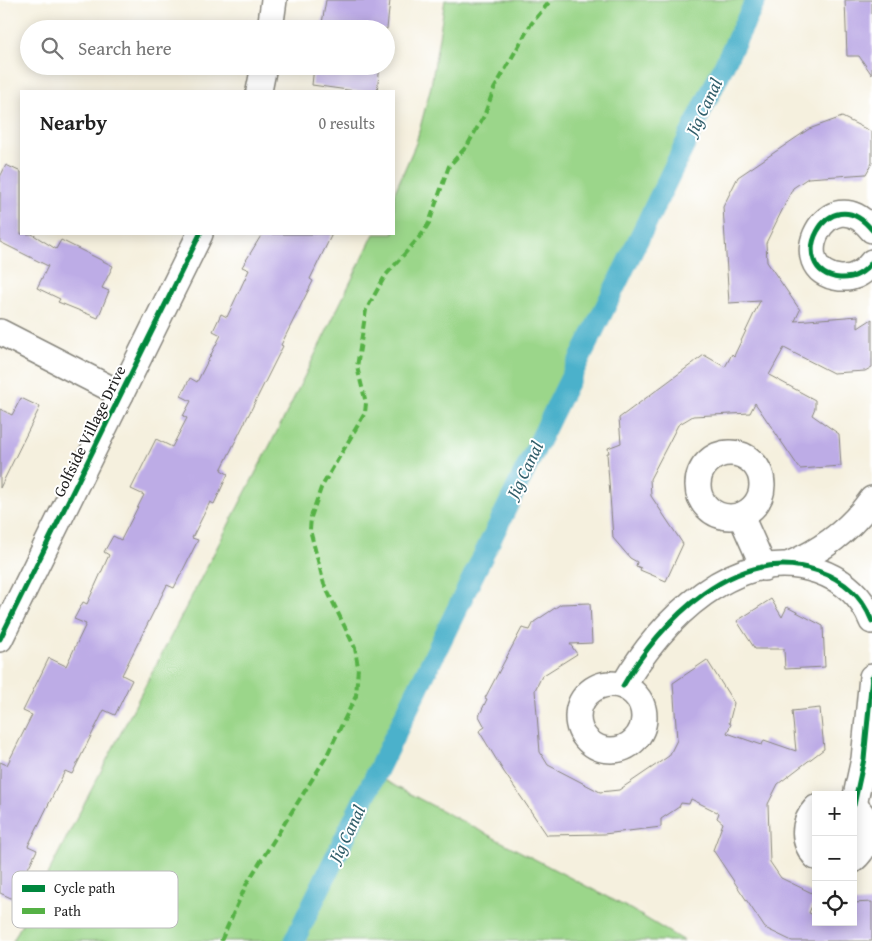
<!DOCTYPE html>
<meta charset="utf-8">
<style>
body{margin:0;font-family:"Gentium Book Plus",serif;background:#f2f2f2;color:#222}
.controls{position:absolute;right:15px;bottom:15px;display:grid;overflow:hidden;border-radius:0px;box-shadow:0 2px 12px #0003}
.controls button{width:45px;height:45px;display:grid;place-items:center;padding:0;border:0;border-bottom:1px solid #e0e0e0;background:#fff;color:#222;font:25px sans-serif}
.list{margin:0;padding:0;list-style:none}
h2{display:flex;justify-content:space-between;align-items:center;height:65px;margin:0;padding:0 20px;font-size:21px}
h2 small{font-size:16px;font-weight:400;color:#767676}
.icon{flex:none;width:28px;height:28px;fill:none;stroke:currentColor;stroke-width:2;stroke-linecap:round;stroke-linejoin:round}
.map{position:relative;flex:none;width:872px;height:941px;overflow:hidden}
.search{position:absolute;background:#fff;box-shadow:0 2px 12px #0003;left:20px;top:20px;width:375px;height:55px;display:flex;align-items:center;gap:12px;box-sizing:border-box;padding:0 18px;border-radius:28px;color:#767676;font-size:19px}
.panel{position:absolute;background:#fff;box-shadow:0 2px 12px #0003;left:20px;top:90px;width:375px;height:145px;border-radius:0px}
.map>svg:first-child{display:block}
.green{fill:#9bd68a;stroke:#5c7953}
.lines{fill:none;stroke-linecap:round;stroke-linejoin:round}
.canal{stroke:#4cb1cb;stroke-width:21}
.building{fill:#bdace6}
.street-casing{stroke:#88867d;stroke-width:28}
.street{stroke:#fff;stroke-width:25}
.quiet{stroke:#55b145;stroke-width:4;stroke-dasharray:8 4;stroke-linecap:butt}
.cycleway-casing{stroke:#fff;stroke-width:8}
.cycleway{stroke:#00873e;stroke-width:5}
.labels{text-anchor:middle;stroke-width:4;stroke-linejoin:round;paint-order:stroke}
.street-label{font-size:16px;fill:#1c1c1c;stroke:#fff}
.water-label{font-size:18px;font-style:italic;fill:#325f6b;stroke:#fff}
.key{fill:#fff;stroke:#bbb;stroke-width:1}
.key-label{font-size:14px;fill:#1c1c1c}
</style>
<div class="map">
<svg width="872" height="941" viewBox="0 0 872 941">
<rect width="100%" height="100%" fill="#fff"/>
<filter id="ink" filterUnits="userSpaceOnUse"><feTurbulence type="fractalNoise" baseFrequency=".02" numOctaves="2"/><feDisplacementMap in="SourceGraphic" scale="10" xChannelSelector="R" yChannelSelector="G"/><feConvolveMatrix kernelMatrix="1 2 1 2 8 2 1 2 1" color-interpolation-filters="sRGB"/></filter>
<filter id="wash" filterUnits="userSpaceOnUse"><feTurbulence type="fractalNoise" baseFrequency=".0096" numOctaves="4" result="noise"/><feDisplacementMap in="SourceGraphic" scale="20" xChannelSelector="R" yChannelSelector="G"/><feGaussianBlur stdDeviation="1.12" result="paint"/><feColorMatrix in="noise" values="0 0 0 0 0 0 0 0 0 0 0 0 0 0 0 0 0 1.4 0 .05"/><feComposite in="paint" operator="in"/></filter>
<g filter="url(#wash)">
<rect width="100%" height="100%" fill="#f5f0de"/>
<path class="green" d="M445,0h319l-394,773 262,137 52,31h-671l272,-525 89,-182h20v-40l22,-51 15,-57z"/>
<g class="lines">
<path class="canal" d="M294,941l462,-941"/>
</g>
<g id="blocks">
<g class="building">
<path d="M326,0h64l-3,29h-66z"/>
<path d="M845,0h27v75l-13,-19h-12z"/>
<path d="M314,66h66l-3,25h-22l-43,-6z"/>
<path d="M842,117l30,15v31l-6,11 -58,4 -15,10 -27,55 1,19 33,48 -5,11 63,-5v12l14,-9v48l-7,4 -32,2 -49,-25 -15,27 46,25v8l-3,7 27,19 2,32 -41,3 -45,-66 -5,10 -57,3 -15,9 -28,54 1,17 32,48 -17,37 -26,-11 1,-2 -5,-2 1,-4 -7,-4 -17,-20 -6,-85h2l-1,-5 13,-5 -2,-25 85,-63 21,12 7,-13 2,2 26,-55 -31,2 -6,-96 15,-30 71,-48z"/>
<path d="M6,165l15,7v62h11l24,15 5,-9 52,26 -11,22 7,3 -11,27 -40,-16 2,-3 -23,-11 11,-22 -48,-24v-65z"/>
<path d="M262,234h70l-22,45 3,2 -32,64 2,1 -62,124 7,4 -14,30 -4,-2 -18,36 6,2 -24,48 -7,-3 -45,90 10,5 -17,35 -11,-5 -32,64 -7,-3 -37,75 9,4 -24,49 -13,-6v-131l7,3 25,-50 -9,-4 26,-53 17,8 20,-42 -12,-5 9,-17 4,2 22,-49 -5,-3 9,-16 8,4 23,-45 -13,-6 25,-50 16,8 15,-29 -4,-2 8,-15 -10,-5 9,-18 7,4 24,-47 -8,-4 8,-17 6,3 22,-47 -7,-3z"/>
<path d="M21,398l19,9 -40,81v-79l12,6z"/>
<path d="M771,599l11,18 5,-10 36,19 2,41 -40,2 -1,-20h-29l-18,-28z"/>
<path d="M590,603l2,40 -22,1 7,10 -35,22 -7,14 5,62 8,13 52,27 19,-2 50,-34 8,-16 -4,-57 34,-23 27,43 -5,20 2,1 -4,9 35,12 2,-5 32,11 -4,-40 28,-3 4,41 -46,35 -10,20 2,58 11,16 35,17 -7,18 7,3v6h37v-19l19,-1v39h-80l-27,-13 -52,-78 10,-27 -6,-5 2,-5 -28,-14 -2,5 -8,-1 -2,4 -18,12v8l-57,7 -57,1 -43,-63 -25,-41 6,-4 -6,-11 8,-17 -2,-1 37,-70 8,2 4,-8 27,-18z"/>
</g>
</g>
</g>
<g filter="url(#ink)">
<use href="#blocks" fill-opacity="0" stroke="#88867d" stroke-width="1"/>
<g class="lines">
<defs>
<g id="street">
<path d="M270,29l4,-29"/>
<path d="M259,91l5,-25"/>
<path d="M872,230c-44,-55 -91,42 -32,48 14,1 24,-5 32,-16"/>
<path d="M0,332l121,62"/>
<circle cx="730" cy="485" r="32"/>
<path d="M741,516l23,52"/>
<path d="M790,564c33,-14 61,-35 82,-65"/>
<path d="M0,639l200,-405"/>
<circle cx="611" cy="717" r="33"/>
<path d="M623,686c37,-65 113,-143 195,-115 26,9 44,25 54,50"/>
<path d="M853,805c19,15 19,39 0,55"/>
<path d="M854,805l10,-46 8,-82"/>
<path d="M816,808c-14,15 -14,34 0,49"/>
</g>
</defs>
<use href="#street" class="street-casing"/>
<use href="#street" class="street"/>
<path class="quiet" d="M221,941l26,-58 78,-124 31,-63 2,-29 -3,-19 -31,-64 -14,-54 1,-13 10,-29 44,-75 1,-10 -9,-36 9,-57 19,-34 37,-42 7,-11 20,-57 18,-20 17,-30 10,-27 37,-65 20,-24"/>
<defs>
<g id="cycleway">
<path d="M872,230c-44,-55 -91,42 -32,48 14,1 24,-5 32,-16"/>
<path d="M0,639l200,-405"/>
<path d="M623,686c37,-65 113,-143 195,-115 26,9 44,25 54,50"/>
<path d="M854,805l10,-46 8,-82"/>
</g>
</defs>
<use href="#cycleway" class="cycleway-casing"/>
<use href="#cycleway" class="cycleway"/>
</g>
</g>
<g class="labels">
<g class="street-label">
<text transform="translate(89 431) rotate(-64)" y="6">Golfside Village Drive</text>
</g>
<g class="water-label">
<text transform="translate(704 107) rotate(-64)" y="6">Jig Canal</text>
<text transform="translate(525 470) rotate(-64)" y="6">Jig Canal</text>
<text transform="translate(347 834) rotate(-64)" y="6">Jig Canal</text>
</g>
</g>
<rect x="12" y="871" width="166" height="57" rx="8" class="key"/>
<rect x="22" y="885" width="23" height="7" fill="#00873e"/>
<rect x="22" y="908" width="23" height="6" fill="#55b145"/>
<g class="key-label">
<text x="54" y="893">Cycle path</text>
<text x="54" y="916">Path</text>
</g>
</svg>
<div class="controls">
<button>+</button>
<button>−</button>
<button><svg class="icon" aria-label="locate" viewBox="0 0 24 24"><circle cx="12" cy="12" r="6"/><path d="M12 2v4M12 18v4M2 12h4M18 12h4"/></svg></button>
</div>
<div class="search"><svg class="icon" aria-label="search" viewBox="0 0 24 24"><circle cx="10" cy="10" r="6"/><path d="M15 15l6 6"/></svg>Search here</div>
<section class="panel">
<h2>Nearby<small>0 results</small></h2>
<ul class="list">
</ul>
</section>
</div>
